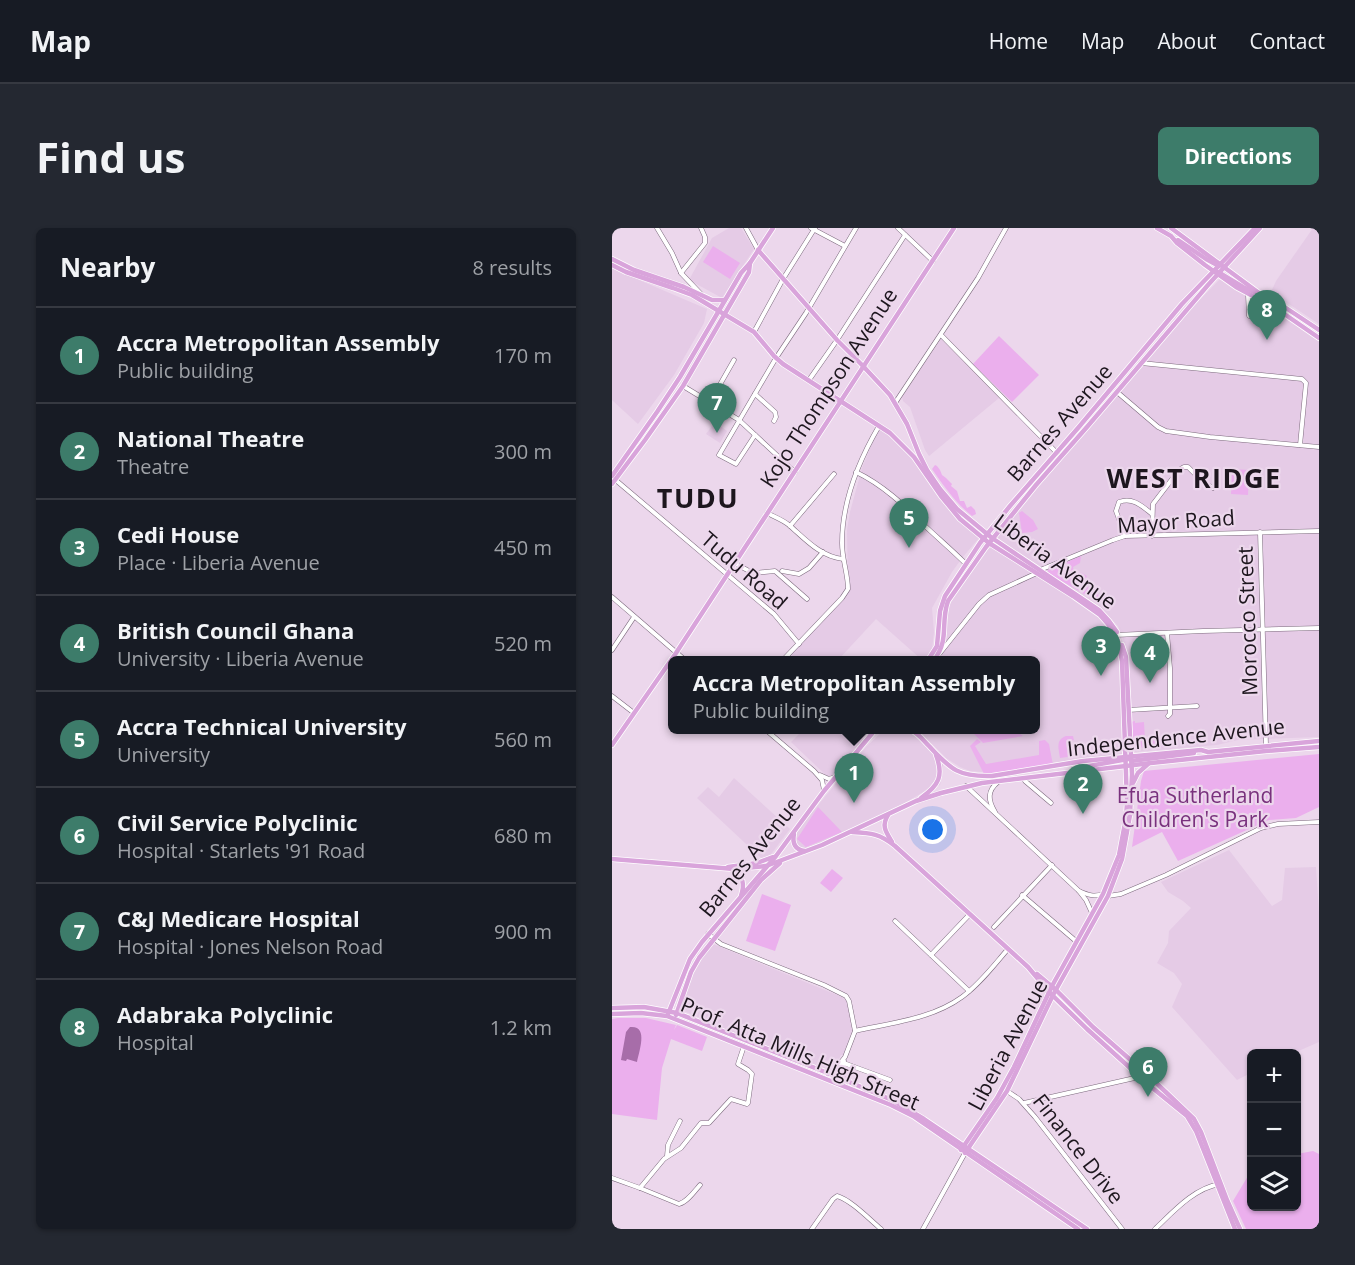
<!DOCTYPE html>
<meta charset="utf-8">
<style>
body{margin:0;font-family:"Open Sans",sans-serif;background:#242831;color:#f1f3f6}
.controls{position:absolute;right:18px;bottom:18px;display:grid;overflow:hidden;border-radius:9px;box-shadow:0 2px 4px #0004}
.controls button{width:54px;height:54px;display:grid;place-items:center;padding:0;border:0;border-bottom:2px solid #363941;background:#171b24;color:#f1f3f6;font:30px sans-serif}
.you{position:absolute;left:321px;top:602px;width:21px;height:21px;margin:-15px;border:4px solid #fff;border-radius:50%;background:#1a73e8;box-shadow:0 0 0 9px #1a73e833}
.badge{display:grid;place-items:center;width:39px;height:39px;border-radius:50%;background:#3d7c6a;color:#fff;font-size:20px;font-weight:700}
.pin{position:absolute;translate:-50% -50px;filter:drop-shadow(0 2px 3px #0008)}
.pin::after{content:'';position:absolute;top:32px;width:21px;height:18px;background:inherit;clip-path:polygon(0 0,100% 0,50% 100%)}
.popup{position:absolute;left:56px;top:428px;width:372px;height:78px;box-sizing:border-box;display:grid;place-content:center;border-radius:9px;background:#171b24;filter:drop-shadow(0 2px 4px #0005);font-size:20px;white-space:nowrap;color:#9ea1a6}
.popup b{font-size:22px;color:#f1f3f6}
.popup::after{content:'';position:absolute;left:50%;top:100%;margin-left:-12px;border:12px solid transparent;border-top-color:#171b24}
.list{margin:0;padding:0;list-style:none}
h2{display:flex;justify-content:space-between;align-items:center;height:78px;margin:0;padding:0 24px;font-size:26px}
h2 small{font-size:20px;font-weight:400;color:#9ea1a6}
.list li{display:grid;grid-template-columns:39px 1fr auto;gap:18px;align-items:center;box-sizing:border-box;height:96px;padding:0 24px;border-top:2px solid #363941}
.list b{display:block;font-size:22px;white-space:nowrap}
.list p{margin:0;font-size:20px;white-space:nowrap;color:#9ea1a6}
.list em{font-size:20px;font-style:normal;color:#9ea1a6}
.icon{flex:none;width:33px;height:33px;fill:none;stroke:currentColor;stroke-width:2;stroke-linecap:round;stroke-linejoin:round}
.map{position:relative;flex:none;width:707px;height:1001px;overflow:hidden;border-radius:9px}
header{display:flex;align-items:center;gap:36px;box-sizing:border-box;height:84px;padding:0 30px;background:#171b24;border-bottom:2px solid #363941}
header strong{font-size:28px}
nav{display:flex;gap:33px;margin-inline-start:auto;font-size:21px}
.intro{display:flex;align-items:center;justify-content:space-between;box-sizing:border-box;height:144px;padding:0 36px}
h1{margin:0;font-size:42px}
.button{padding:15px 27px;border-radius:9px;background:#3d7c6a;color:#fff;font-size:21px;font-weight:700}
main{display:flex;gap:36px;padding:0 36px}
aside{flex:1;background:#171b24;border-radius:9px;box-shadow:0 2px 4px #0004}
.map>svg:first-child{display:block}
.built{fill:#e5cbe6}
.green{fill:#ebafed}
.water{fill:#a76da9}
.lines{fill:none;stroke-linecap:round;stroke-linejoin:round}
.minor-casing{stroke:#7c6a7d;stroke-width:5}
.major-casing{stroke:#fff;stroke-width:6}
.minor{stroke:#fff;stroke-width:4}
.major{stroke:#d9a4db;stroke-width:4.5}
.labels{text-anchor:middle;stroke-width:4.5;stroke-linejoin:round;paint-order:stroke}
.street-label{font-size:21px;fill:#1d161e;stroke:#ecd7ec}
.park-label{font-size:21px;fill:#79317d;stroke:#ecd7ec}
.district-label{font-size:27px;font-weight:bold;letter-spacing:1.5px;fill:#1d161e;stroke:#ecd7ec}
</style>
<header>
<strong>Map</strong>
<nav><a>Home</a><a>Map</a><a>About</a><a>Contact</a></nav>
</header>
<div class="intro"><h1>Find us</h1><a class="button">Directions</a></div>
<main>
<aside>
<h2>Nearby<small>8 results</small></h2>
<ul class="list">
<li><span class="badge">1</span><div><b>Accra Metropolitan Assembly</b><p>Public building</p></div><em>170 m</em></li>
<li><span class="badge">2</span><div><b>National Theatre</b><p>Theatre</p></div><em>300 m</em></li>
<li><span class="badge">3</span><div><b>Cedi House</b><p>Place · Liberia Avenue</p></div><em>450 m</em></li>
<li><span class="badge">4</span><div><b>British Council Ghana</b><p>University · Liberia Avenue</p></div><em>520 m</em></li>
<li><span class="badge">5</span><div><b>Accra Technical University</b><p>University</p></div><em>560 m</em></li>
<li><span class="badge">6</span><div><b>Civil Service Polyclinic</b><p>Hospital · Starlets '91 Road</p></div><em>680 m</em></li>
<li><span class="badge">7</span><div><b>C&amp;J Medicare Hospital</b><p>Hospital · Jones Nelson Road</p></div><em>900 m</em></li>
<li><span class="badge">8</span><div><b>Adabraka Polyclinic</b><p>Hospital</p></div><em>1.2 km</em></li>
</ul>
</aside>
<div class="map">
<svg width="707" height="1001" viewBox="0 0 707 1001">
<rect width="100%" height="100%" fill="#ecd7ec"/>
<g class="built">
<path d="M117,0h12l13,21 -32,49 -33,-18 23,-42z"/>
<path d="M701,0l6,3v93l-48,-32 5,-11z"/>
<path d="M0,38l6,5 89,38 -3,14 -30,52 -36,49 -26,-24z"/>
<path d="M608,51l26,16 26,14 47,31v397l-81,3 -21,5 -82,7 -7,-94 -5,-19 -5,-13 -19,-20 -103,-69 159,-188 35,-39z"/>
<path d="M329,111l58,59 -70,58 -4,-6 -15,-43 -7,-6 -1,-4z"/>
<path d="M103,194l12,9 -7,12 -14,-9z"/>
<path d="M267,199l15,12 22,24 25,36 16,19 22,20 -17,20 -10,14 -20,36 2,24 -2,18 -8,10h-2l-46,-41 -38,41h-41l-7,-6 58,-62 -1,-62 3,-18 12,-44z"/>
<path d="M377,316l91,59 19,14 14,16 6,18 4,58 -1,45 -141,18 -11,-1 -10,-4 -14,-9 -28,-28h118v-70h-101l3,-3 9,-47 11,-21z"/>
<path d="M191,502h47l13,9 -28,37 -6,2 -38,-36z"/>
<path d="M272,502h23l4,2 32,31v9l-3,13 -10,3 -37,22 -87,40 -4,-1 -5,-4 -3,-5 2,-8 70,-85z"/>
<path d="M122,550l56,51 -21,28 -8,1 -64,-60 11,-11 11,10z"/>
<path d="M617,622l43,56 10,-6 3,-32 31,-1 3,46v129l-25,11 -42,1 -1,19 -14,7 -65,-73 10,-23 -8,-11 -17,-10 11,-20 1,-12 22,-23 -8,-7 -15,-9 -7,-10z"/>
<path d="M101,716l129,53 5,5 6,27 -10,26h-2l-5,10 -9,4 -90,-35 -53,-23 -2,-4 7,-24 10,-22z"/>
</g>
<g class="green">
<path d="M101,18l27,17 -10,16 -27,-17z"/>
<path d="M387,108l40,39 -27,27 -39,-38z"/>
<path d="M323,237l2,1 3,4 2,5 4,3 6,6 -1,2 6,5 3,10h4l3,7 4,-2 4,4 1,4 -4,2c-18,-15 -26,-27 -40,-47z"/>
<path d="M620,241l17,1 -1,25 -17,-1z"/>
<path d="M410,283l11,9 5,9 -6,3 -10,1 -3,-20z"/>
<path d="M469,328l-1,7 -7,4 1,5 8,1 5,3 -5,9 6,2 3,4h5l4,7 -2,4 -50,-29v-3z"/>
<path d="M523,493v2l9,-1 1,19 24,-1 1,4 -5,1v2l-23,1 -1,-2 -5,-5 -5,1 -1,-20z"/>
<path d="M358,502h44l9,6 -40,7z"/>
<path d="M454,508h7l1,4 -8,2 1,6 3,4 4,-1v5l-14,2c-1,-9 -5,-18 6,-22z"/>
<path d="M365,511l4,3 -6,4 11,18 53,-9v-14l6,-1 4,4 4,21 -69,9 -14,-28z"/>
<path d="M707,526v53l-23,11 -27,2 -91,41 -16,-29 -30,15 9,-66 3,-10z"/>
<path d="M206,579l24,25 -36,15 -9,-8z"/>
<path d="M220,641l11,9 -12,14 -11,-9z"/>
<path d="M150,666l29,11 -16,46 -29,-10z"/>
<path d="M6,790h28l30,7 -2,5 3,-5 30,12 -5,14 -31,-12 -9,29 -5,52 -45,-6v-95z"/>
<path d="M701,923l6,3v75h-73l-13,-28 18,-30 1,35h44l1,-52z"/>
</g>
<path class="water" d="M18,799c19,-2 9,24 7,35l-10,-3 -1,2 -5,-1 5,-28z"/>
<g class="lines">
<defs>
<g id="minor">
<path d="M45,0l15,25 9,20 20,21"/>
<path d="M134,0l12,22"/>
<path d="M199,0l34,18"/>
<path d="M286,0l35,33"/>
<path d="M69,45l24,-30v-6l-4,-9"/>
<path d="M636,67l1,21"/>
<path d="M142,104l29,-53 32,-51"/>
<path d="M329,107l116,118"/>
<path d="M529,135l161,16 4,4 -6,62"/>
<path d="M197,152l28,-40 68,-105"/>
<path d="M71,158l56,34 56,52"/>
<path d="M505,164l41,35 8,4 44,6 109,10"/>
<path d="M143,166l20,18 1,5 -2,4"/>
<path d="M98,174l24,-42"/>
<path d="M283,175l83,-125 28,-50"/>
<path d="M143,207l-19,29 -17,-9 57,-97 30,-45 50,-85"/>
<path d="M244,244c27,13 48,33 69,54 14,13 28,25 41,38"/>
<path d="M0,249l162,137 25,30"/>
<path d="M155,285c8,4 16,7 22,12 16,14 32,32 54,34"/>
<path d="M178,298l44,-52"/>
<path d="M648,304l6,213"/>
<path d="M513,308l-9,-25 3,-9c14,-5 23,4 33,12"/>
<path d="M540,308l1,-32 26,-34 5,-3h4l14,14 11,7"/>
<path d="M122,335l17,9 4,1 20,-2 32,28"/>
<path d="M428,342l73,-30 12,-4 194,-5"/>
<path d="M170,343l17,3 10,-6 14,-16"/>
<path d="M0,369l73,63"/>
<path d="M555,405l3,35v46l-2,2"/>
<path d="M504,407l87,-4 116,-3"/>
<path d="M0,422l22,-33"/>
<path d="M328,425l39,-49 10,-9 48,-22"/>
<path d="M171,432l59,-62 6,-9c0,-15 -6,-30 -6,-46 0,-42 16,-81 37,-117"/>
<path d="M0,468l22,17"/>
<path d="M516,482l69,-4"/>
<path d="M154,502l48,41 8,9 2,10"/>
<path d="M208,547l9,4 6,-2"/>
<path d="M413,553l26,22"/>
<path d="M354,558l113,105 7,9 6,13"/>
<path d="M383,584c-7,-12 -8,-21 3,-30"/>
<path d="M467,663c9,4 15,6 24,3"/>
<path d="M410,667l55,47"/>
<path d="M496,668l13,-2 45,-19 95,-47 17,-4 41,-2"/>
<path d="M283,693l74,70"/>
<path d="M382,699l58,-62"/>
<path d="M96,706l13,10 103,41 22,11 3,5 6,30 -10,26 -4,5 -8,19"/>
<path d="M319,727l39,-41"/>
<path d="M243,803c36,-8 77,-12 107,-34 18,-13 32,-32 46,-48"/>
<path d="M229,834l49,18"/>
<path d="M226,855l6,-22"/>
<path d="M395,863l12,8 16,18 87,112"/>
<path d="M412,875l115,-26"/>
<path d="M55,928l1,-11 12,-24"/>
<path d="M0,950l28,10 39,16c8,-2 15,-12 21,-19"/>
<path d="M28,960l24,-29 17,-11 20,-25h8l22,-24 16,5 1,-1 4,-29 -4,-4 -10,-6 6,-18"/>
<path d="M200,1001l21,-30 4,-3c14,4 32,23 44,33"/>
<path d="M311,1001l42,-76"/>
<path d="M543,1001c18,-17 39,-41 65,-45"/>
</g>
<g id="major">
<path d="M545,0l14,8 6,7 28,22 31,22 41,22 42,29"/>
<path d="M559,0l92,68 17,8 39,26"/>
<path d="M566,12l28,19 13,7"/>
<path d="M146,22l79,90 26,26 27,29 17,29 12,30 8,16 13,19 17,20 35,29 107,72 10,11 8,11"/>
<path d="M0,31l22,11 50,17 28,13h13"/>
<path d="M0,37l14,7 47,16 19,7 62,37 20,24 9,8 107,69 24,24 27,39 19,23 29,24 84,53 27,19 8,9 10,17 4,20 5,142 -1,15 -7,37 -16,39 -51,92 -38,81 -17,31 -36,52"/>
<path d="M606,44l25,15 18,8"/>
<path d="M0,248l45,-64 23,-35 61,-104 9,-10 23,-35"/>
<path d="M0,256l33,-44 38,-54 66,-114 1,-9"/>
<path d="M316,432l9,-14 3,-35 5,-15 35,-53 30,-37 68,-78 104,-124 73,-76"/>
<path d="M322,432c16,-21 6,-36 14,-59l38,-54 50,-62 51,-58 121,-142 52,-57"/>
<path d="M299,502c8,4 12,10 18,16 22,24 30,31 63,30l91,-15 118,-11 7,2 111,-11"/>
<path d="M0,517l64,-92 278,-425"/>
<path d="M519,533l63,-8"/>
<path d="M463,542l3,-2 50,-9"/>
<path d="M521,555l5,-10 10,-9"/>
<path d="M309,570c18,-13 23,-22 15,-43"/>
<path d="M276,587c-7,11 -2,17 4,27"/>
<path d="M240,604c20,1 28,2 43,14l133,121 21,25 38,37 63,57 37,30 9,15 39,98"/>
<path d="M182,606c-2,9 1,16 11,17"/>
<path d="M0,631l122,10 32,-3 56,-21 94,-44 25,-8 41,-10 169,-20 115,-12 53,-4"/>
<path d="M116,639l29,-4 16,-6"/>
<path d="M122,641c9,8 11,15 7,27"/>
<path d="M425,746l19,16 37,37 57,50 44,42 7,13 26,68 13,29"/>
<path d="M0,780l32,-1 33,6 158,63 57,24 32,19 163,110"/>
<path d="M0,786l29,-1 26,3 224,89 22,11 165,113"/>
<path d="M56,786l22,-55 12,-17 74,-86 48,-65 51,-61"/>
<path d="M64,787l15,-43 8,-14 62,-78 19,-17"/>
<path d="M231,842l1,6 5,5"/>
<path d="M216,846l6,-2 4,-4"/>
<path d="M353,925l42,-62 46,-96 55,-99 14,-37 8,-44 2,-41 -6,-117 -4,-12"/>
</g>
</defs>
<use href="#minor" class="minor-casing"/>
<use href="#major" class="major-casing"/>
<use href="#minor" class="minor"/>
<use href="#major" class="major"/>
</g>
<g class="labels">
<g class="street-label">
<text transform="translate(217 160) rotate(-57)" y="7">Kojo Thompson Avenue</text>
<text transform="translate(448 195) rotate(-49)" y="7">Barnes Avenue</text>
<text transform="translate(564 294) rotate(-4)" y="7">Mayor Road</text>
<text transform="translate(443 334) rotate(36)" y="7">Liberia Avenue</text>
<text transform="translate(132 343) rotate(41)" y="7">Tudu Road</text>
<text transform="translate(636 393) rotate(-92)" y="7">Morocco Street</text>
<text transform="translate(564 510) rotate(-6)" y="7">Independence Avenue</text>
<text transform="translate(138 629) rotate(-51)" y="7">Barnes Avenue</text>
<text transform="translate(396 817) rotate(-62)" y="7">Liberia Avenue</text>
<text transform="translate(188 826) rotate(23)" y="7">Prof. Atta Mills High Street</text>
<text transform="translate(466 921) rotate(52)" y="7">Finance Drive</text>
</g>
<g class="park-label">
<text x="583" y="575">Efua Sutherland<tspan x="583" dy="24">Children's Park</tspan></text>
</g>
<g class="district-label">
<text x="582" y="260">WEST RIDGE</text>
<text x="86" y="280">TUDU</text>
</g>
</g>
</svg>
<div class="controls">
<button>+</button>
<button>−</button>
<button><svg class="icon" aria-label="layers" viewBox="0 0 24 24"><path d="M12 4l9 5-9 5-9-5zM3 14l9 5 9-5"/></svg></button>
</div>
<div class="you"></div>
<div class="pin badge" style="left:242px;top:575px">1</div>
<div class="popup"><b>Accra Metropolitan Assembly</b>Public building</div>
<div class="pin badge" style="left:471px;top:586px">2</div>
<div class="pin badge" style="left:489px;top:448px">3</div>
<div class="pin badge" style="left:538px;top:455px">4</div>
<div class="pin badge" style="left:297px;top:320px">5</div>
<div class="pin badge" style="left:536px;top:869px">6</div>
<div class="pin badge" style="left:105px;top:205px">7</div>
<div class="pin badge" style="left:655px;top:112px">8</div>
</div>
</main>
